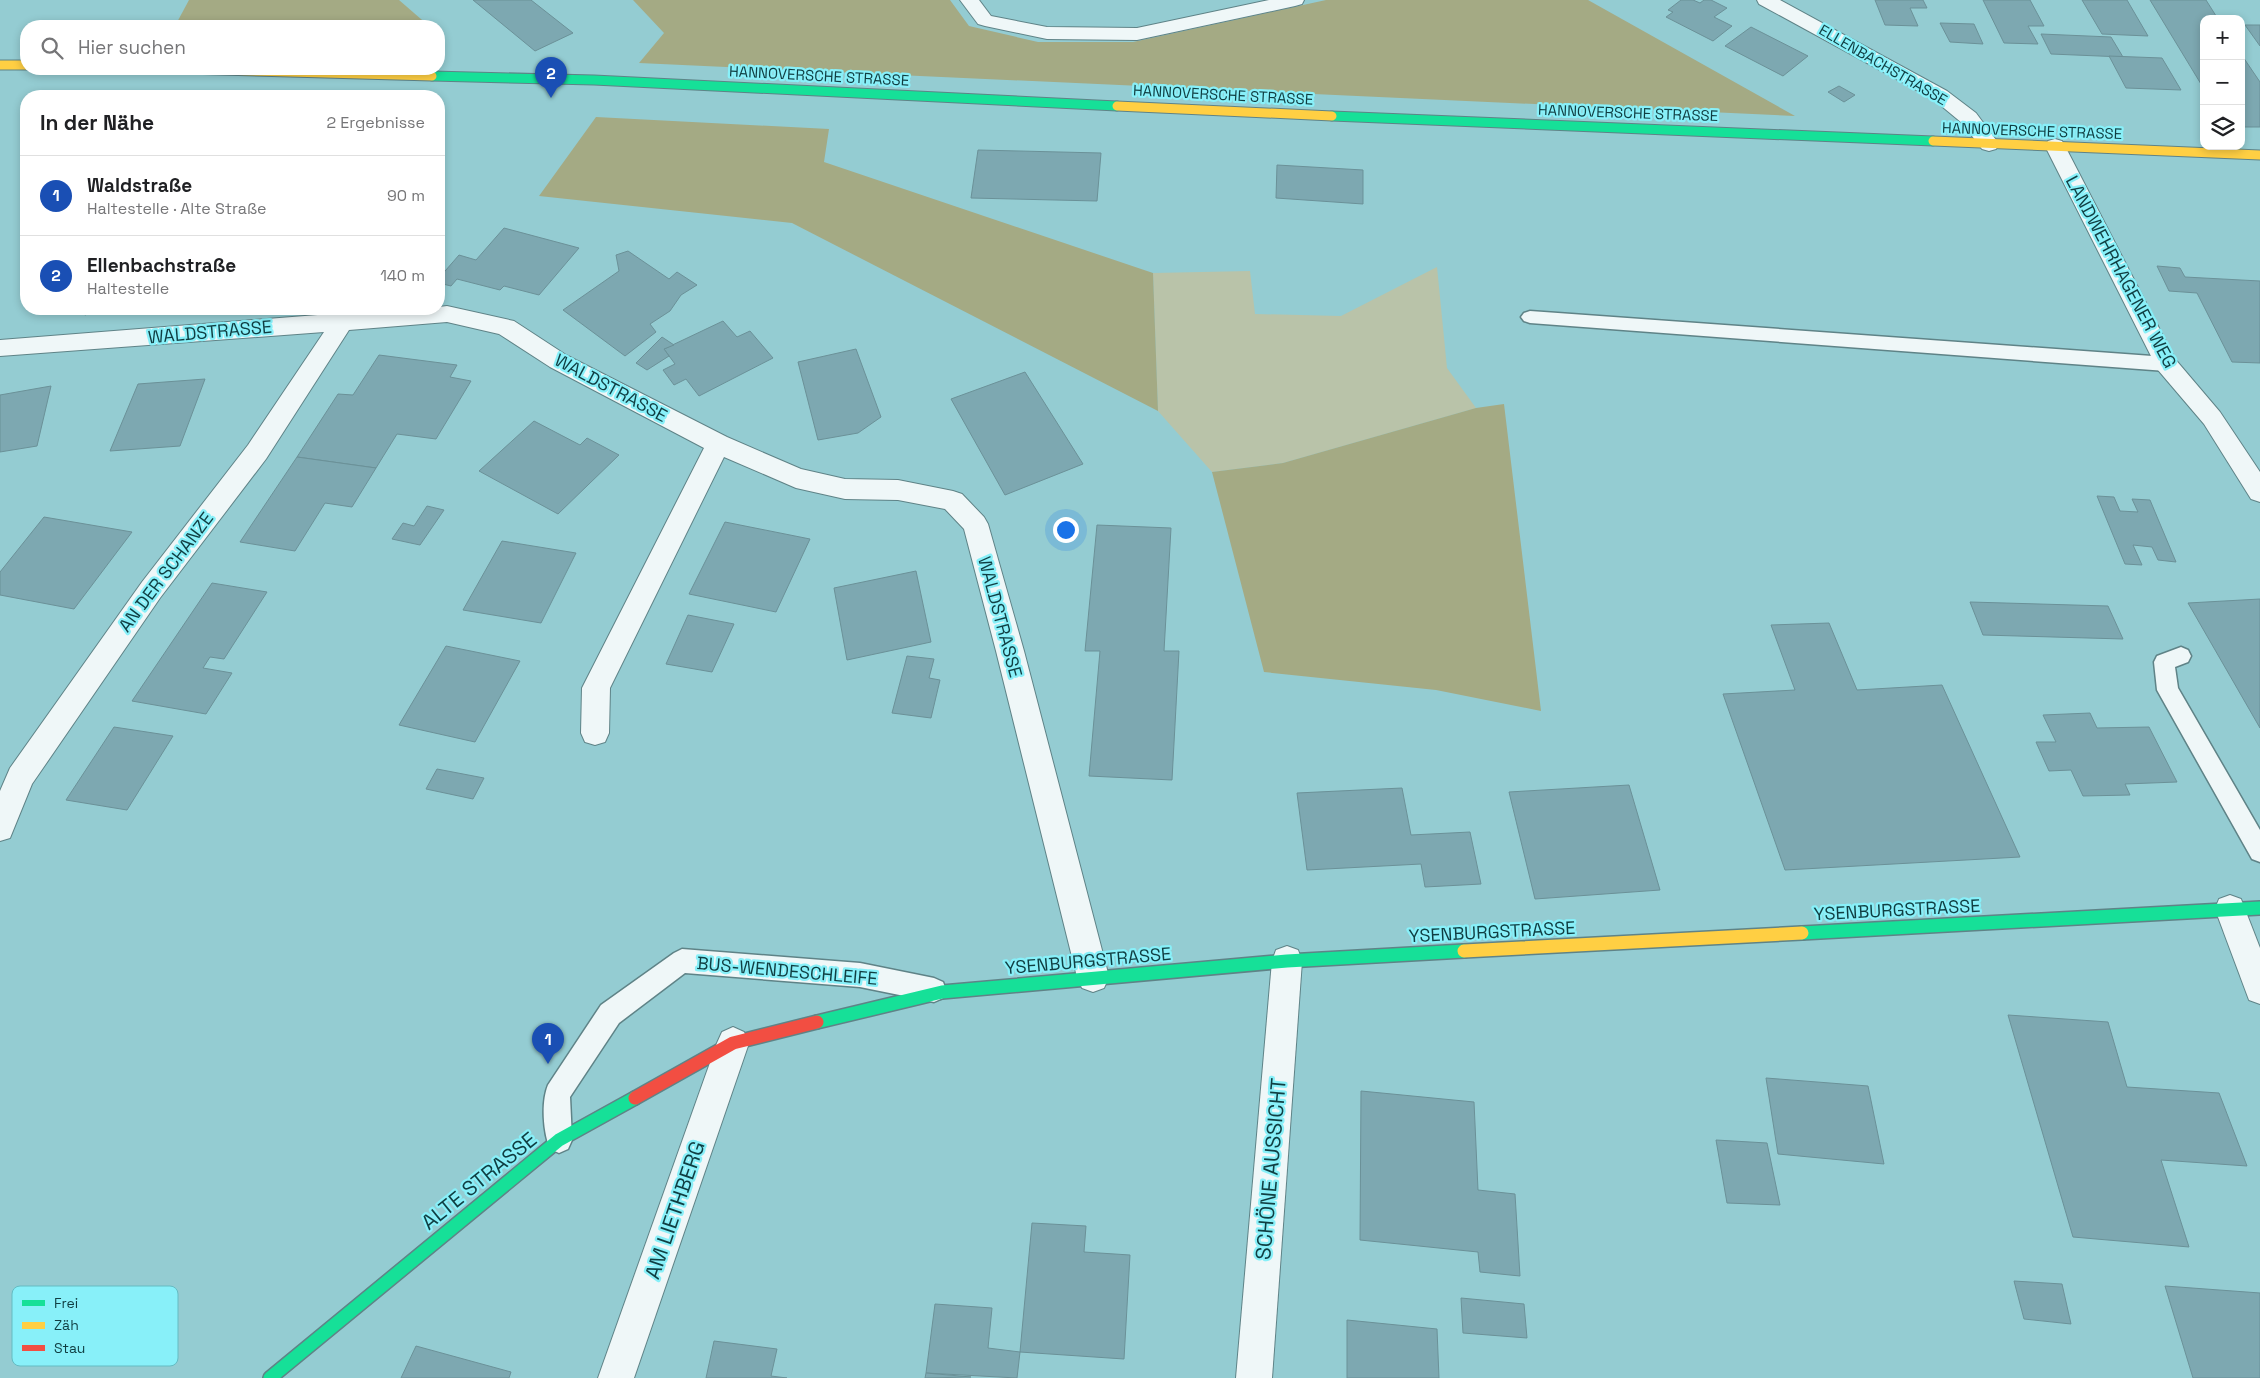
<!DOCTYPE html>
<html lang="de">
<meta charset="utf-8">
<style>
body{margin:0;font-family:"Space Grotesk",sans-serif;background:#f2f2f2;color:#202124}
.controls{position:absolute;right:15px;top:15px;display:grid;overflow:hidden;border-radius:10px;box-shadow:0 2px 8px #0003}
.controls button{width:45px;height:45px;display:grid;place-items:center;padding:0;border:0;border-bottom:1px solid #e0e0e0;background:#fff;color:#202124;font:25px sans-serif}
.you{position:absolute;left:1065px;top:529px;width:18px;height:18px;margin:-12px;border:4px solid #fff;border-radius:50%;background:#1a73e8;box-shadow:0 0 0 8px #1a73e833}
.badge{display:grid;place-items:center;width:32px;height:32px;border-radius:50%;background:#db2777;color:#fff;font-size:16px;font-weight:700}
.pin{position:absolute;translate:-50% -41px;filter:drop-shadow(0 1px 2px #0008)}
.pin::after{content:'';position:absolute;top:26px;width:18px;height:15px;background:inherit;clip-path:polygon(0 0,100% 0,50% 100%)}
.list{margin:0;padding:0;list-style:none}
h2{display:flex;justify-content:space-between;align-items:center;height:65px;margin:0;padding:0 20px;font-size:21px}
h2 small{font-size:16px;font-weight:400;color:#757577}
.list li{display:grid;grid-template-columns:32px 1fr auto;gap:15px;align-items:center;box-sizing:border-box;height:80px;padding:0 20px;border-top:1px solid #e0e0e0}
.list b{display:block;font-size:19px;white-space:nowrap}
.list p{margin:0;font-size:16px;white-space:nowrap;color:#757577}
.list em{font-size:16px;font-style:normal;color:#757577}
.icon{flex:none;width:28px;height:28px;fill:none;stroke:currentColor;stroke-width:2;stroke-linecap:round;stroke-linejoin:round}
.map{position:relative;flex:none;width:2260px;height:1378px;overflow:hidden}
.search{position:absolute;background:#fff;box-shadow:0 2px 8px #0003;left:20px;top:20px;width:425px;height:55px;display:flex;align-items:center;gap:12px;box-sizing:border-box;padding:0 18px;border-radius:20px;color:#757577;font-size:19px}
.panel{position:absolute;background:#fff;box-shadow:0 2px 8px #0003;left:20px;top:90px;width:425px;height:225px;border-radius:20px}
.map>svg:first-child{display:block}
.green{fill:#b9c3a9}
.forest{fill:#a4aa84}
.building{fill:#7da8b1;stroke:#6b9198}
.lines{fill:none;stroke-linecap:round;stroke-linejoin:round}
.lane-casing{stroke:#5f8387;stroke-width:3}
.street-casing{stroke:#5f8387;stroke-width:2}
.fast-far1-casing{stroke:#5f8387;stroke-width:11}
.fast-casing{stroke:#5f8387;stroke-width:16}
.slow-far1-casing{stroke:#5f8387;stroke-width:11}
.slow-casing{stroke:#5f8387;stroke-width:16}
.jam-casing{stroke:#5f8387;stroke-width:16}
.lane{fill:#eff7f8;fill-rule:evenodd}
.street{fill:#eff7f8;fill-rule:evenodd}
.fast-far1{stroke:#16e098;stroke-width:9}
.fast{stroke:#16e098;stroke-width:13}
.slow-far1{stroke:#ffcf43;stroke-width:9}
.slow{stroke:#ffcf43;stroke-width:13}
.jam{stroke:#f24e42;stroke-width:13}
.labels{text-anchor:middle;stroke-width:4.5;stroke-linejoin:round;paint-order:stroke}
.far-street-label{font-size:15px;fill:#103e42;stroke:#88f0f9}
.street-label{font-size:18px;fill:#103e42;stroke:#88f0f9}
.near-street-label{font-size:21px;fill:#103e42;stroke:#88f0f9}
.key{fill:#88f0f9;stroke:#64bbc2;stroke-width:1}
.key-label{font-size:14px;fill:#103e42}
</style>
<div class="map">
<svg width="2260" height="1378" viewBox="0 0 2260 1378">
<rect width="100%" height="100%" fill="#94ccd2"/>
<path class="green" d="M1437,267l10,101 29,40 -193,55 -71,9 -54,-61 -5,-138 97,-2 5,43 86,2z"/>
<g class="forest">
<path d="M189,0h210l30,26h-254z"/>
<path d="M633,0h317l19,26 69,16h95l193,-42h262l207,116 -1156,-53 25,-30z"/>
<path d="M596,117l233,12 -5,33 329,111 5,138 -366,-188 -253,-27z"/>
<path d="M1504,404l37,307 -105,-21 -172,-18 -52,-200 71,-9 193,-55z"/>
</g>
<g class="building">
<path d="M473,0h58l42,33 -38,18z"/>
<path d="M1681,0h12l7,3 4,-3h7l16,8 -13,9 18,9 -19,15 -47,-24 7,-5 -5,-2z"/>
<path d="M1875,0h48l4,8h-17l8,18 -33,-1z"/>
<path d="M1983,0h47l14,26h-16l10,18 -34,-1z"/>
<path d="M2082,0h45l21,36 -46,-2z"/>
<path d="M2150,0h56l12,19h-14v70z"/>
<path d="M1940,23l34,1 9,20 -33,-2z"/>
<path d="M2245,25h15v21z"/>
<path d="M1751,27l57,29 -25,20 -58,-30z"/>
<path d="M2041,34l70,3 12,20 -72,-3z"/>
<path d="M2241,54l19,28v45h-19z"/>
<path d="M2109,56l53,2 19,32 -55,-2z"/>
<path d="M1839,86l16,9 -11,7 -16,-10z"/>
<path d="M978,150l123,3 -4,48 -126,-3z"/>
<path d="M1277,165l86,5v34l-87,-6z"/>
<path d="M504,228l75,20 -40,47 -35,-9 -4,4 -43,-11 -6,7 -12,-3v-5l20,-23 17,5z"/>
<path d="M628,251l41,28 8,-7 20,13 -16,10 -11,16 -20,13 6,8 -31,24 -62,-46 56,-39 -3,-16z"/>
<path d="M2157,266l23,2 5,9 75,4v82l-28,-1 -35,-69 -28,-2z"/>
<path d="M65,309h27l-6,6z"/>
<path d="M723,321l14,16 13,-6 23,27 -74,38 -13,-17 -12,6 -11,-15 12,-6 -11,-15z"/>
<path d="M662,337l12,8 -10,4 5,7 -22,14 -11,-7z"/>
<path d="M856,349l25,68 -23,16 -40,7 -20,-78z"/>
<path d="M379,355l78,10 -7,12 21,4 -35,58 -39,-5 -21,34 -79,-11 41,-63 15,1z"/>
<path d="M1025,372l58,92 -78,31 -54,-96z"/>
<path d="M205,379l-25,67 -70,5 28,-67z"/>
<path d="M51,386l-14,60 -37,6v-57z"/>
<path d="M534,421l46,24 7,-7 32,17 -61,59 -79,-43z"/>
<path d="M297,457l79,11 -24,39 -27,-4 -30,48 -55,-9z"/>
<path d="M2097,496l17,1 6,14 18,1 -6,-13 18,1 26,62 -18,-2 -6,-13 -19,-2 9,20 -17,-1z"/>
<path d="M427,506l17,4 -24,35 -28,-6 11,-16 11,3z"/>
<path d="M44,517l88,15 -58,77 -74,-14v-23z"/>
<path d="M725,522l85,17 -34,73 -87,-18z"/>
<path d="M1097,525l74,3 -7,123h15l-7,129 -83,-4 11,-125h-15z"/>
<path d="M502,541l74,12 -35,70 -78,-13z"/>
<path d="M916,571l15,71 -84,18 -13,-72z"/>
<path d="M212,583l55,9 -43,67 -14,-2 -7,11 29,5 -26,41 -74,-13z"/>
<path d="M2260,599v129l-72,-125z"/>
<path d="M1970,602l138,4 15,33 -140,-4z"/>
<path d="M688,615l46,9 -22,48 -46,-8z"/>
<path d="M1829,623l28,67 85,-5 78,172 -235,13 -62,-176 72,-4 -24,-65z"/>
<path d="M446,646l74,15 -45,81 -76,-17z"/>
<path d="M907,656l27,3 -5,19 11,2 -9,38 -39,-5z"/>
<path d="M2090,713l7,15 52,-1 28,55 -52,2 5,11 -47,1 -12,-26 -22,1 -13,-29h20l-13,-27z"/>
<path d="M114,727l59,9 -46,74 -61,-10z"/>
<path d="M437,769l47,9 -11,21 -47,-10z"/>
<path d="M1629,785l31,105 -125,9 -26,-107z"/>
<path d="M1402,788l9,47 59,-3 11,52 -56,3 -4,-23 -114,6 -10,-77z"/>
<path d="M2008,1015l100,7 19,65 92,6 28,73 -86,-6 28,87 -116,-10z"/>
<path d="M1766,1078l102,8 16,78 -106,-10z"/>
<path d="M1361,1091l113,11 4,88 37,4 5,82 -40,-4 -2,-20 -118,-12z"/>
<path d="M1716,1140l51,3 13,62 -53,-2z"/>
<path d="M1032,1223l54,3 -2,26 46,3 -6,104 -104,-7z"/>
<path d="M2014,1281l48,3 9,40 -47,-5z"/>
<path d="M2165,1286l95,7v85h-67z"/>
<path d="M1461,1298l63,6 3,34 -64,-5z"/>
<path d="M935,1304l57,4 -4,40 32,4 -3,26 -91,-5z"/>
<path d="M1347,1320l90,9 2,49h-92z"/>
<path d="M714,1341l63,8 -6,27 16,2h-81z"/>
<path d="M416,1346l95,26 -2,6h-108z"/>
<path d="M926,1373l45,4 -46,1z"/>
</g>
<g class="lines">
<defs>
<g id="lane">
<path d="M1530,311l636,46 6,2 3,5 -3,5 -6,2 -636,-48 -6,-2 -3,-4 3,-4z"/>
<path d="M2181,647l7,3 3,6 -3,6 -13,5 3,21 82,142v32l-8,-3 -95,-169 -3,-28 3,-6z"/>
<path d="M682,949l178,14 74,15 9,4 3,8 -3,8 -9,4 -74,-15 -175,-14 -66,50 -49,74 2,43 -4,9 -9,4 -9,-4c-7,-17 -9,-47 -2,-64l53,-80 73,-52z"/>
</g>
<g id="street">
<path d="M960,0h19l12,16 56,11 90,1 132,-28h35l-2,4 -7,2 -158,34 -90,-1 -62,-13 -7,-2z"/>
<path d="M1757,0h23l167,91 29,22 23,31 -3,5 -7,2 -7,-2 -20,-26 -29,-24 -174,-95z"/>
<path d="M2055,139l7,2 3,5 110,213 45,53 40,60v30l-9,-3 -47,-75 -46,-54 -113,-224 3,-5z"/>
<path d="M447,306l67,15 52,34 161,82 74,32 44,10 53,1 55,11 9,3 22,23 4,7 36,127 85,326 -5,11 -11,4 -11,-4 -5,-11 -81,-326 -32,-122 -19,-20 -47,-9 -53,-1 -49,-11 -72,-31 -114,231 -1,45 -4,9 -10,3 -10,-3 -4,-9 1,-45 122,-240 -154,-81 -51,-33 -52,-12 -98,8 -83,129 -106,139 -128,186 -22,54 -10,3v-50l10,-23 132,-186 106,-137 76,-113 -324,24v-16l343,-27 96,-4v-2z"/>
<path d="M2230,895l11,4 19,49v56l-11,-4 -34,-91 4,-10z"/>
<path d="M1287,946l11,4 4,11 -30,417h-36l36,-417 4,-11z"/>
<path d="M733,1027l11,5 5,11 -115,335h-36l119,-335 5,-11z"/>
</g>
<g id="fast-far1">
<path d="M432,76l162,4 523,26"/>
<path d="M1332,116l601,25"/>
</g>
<g id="fast">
<path d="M1802,933l458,-25"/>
<path d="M817,1022l125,-30 345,-31 177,-10"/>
<path d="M270,1378l289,-238 76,-42"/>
</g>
<g id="slow-far1">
<path d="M0,65h26"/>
<path d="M185,69l247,7"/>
<path d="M1117,106l215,10"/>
<path d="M1933,141l327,14"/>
</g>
<path id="slow" d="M1464,951l338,-18"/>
<path id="jam" d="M635,1098l98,-55 84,-21"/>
</defs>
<use href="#lane" class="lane-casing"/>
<use href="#street" class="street-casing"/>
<use href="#fast-far1" class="fast-far1-casing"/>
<use href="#fast" class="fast-casing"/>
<use href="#slow-far1" class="slow-far1-casing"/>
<use href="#slow" class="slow-casing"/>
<use href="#jam" class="jam-casing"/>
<use href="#lane" class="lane"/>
<use href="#street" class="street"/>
<use href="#fast-far1" class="fast-far1"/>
<use href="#fast" class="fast"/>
<use href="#slow-far1" class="slow-far1"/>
<use href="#slow" class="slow"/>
<use href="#jam" class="jam"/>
</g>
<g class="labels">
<g class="far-street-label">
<text transform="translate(1883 65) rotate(30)" y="5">ELLENBACHSTRASSE</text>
<text transform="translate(819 76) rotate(3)" y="5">HANNOVERSCHE STRASSE</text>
<text transform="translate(1223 95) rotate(3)" y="5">HANNOVERSCHE STRASSE</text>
<text transform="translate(1628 113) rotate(2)" y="5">HANNOVERSCHE STRASSE</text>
<text transform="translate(2032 131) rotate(2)" y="5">HANNOVERSCHE STRASSE</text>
</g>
<g class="street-label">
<text transform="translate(2121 272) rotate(62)" y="6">LANDWEHRHAGENER WEG</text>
<text transform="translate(210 332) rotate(-5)" y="6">WALDSTRASSE</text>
<text transform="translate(611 388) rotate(28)" y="6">WALDSTRASSE</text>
<text transform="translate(166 572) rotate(-53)" y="6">AN DER SCHANZE</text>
<text transform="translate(1000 617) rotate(75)" y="6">WALDSTRASSE</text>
<text transform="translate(1897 910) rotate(-3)" y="6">YSENBURGSTRASSE</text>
<text transform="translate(1492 932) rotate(-3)" y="6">YSENBURGSTRASSE</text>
<text transform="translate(1088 961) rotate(-5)" y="6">YSENBURGSTRASSE</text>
<text transform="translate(787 971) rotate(5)" y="6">BUS-WENDESCHLEIFE</text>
</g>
<g class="near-street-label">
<text transform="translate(1271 1169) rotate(-85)" y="7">SCHÖNE AUSSICHT</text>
<text transform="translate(479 1181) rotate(-39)" y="7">ALTE STRASSE</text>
<text transform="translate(675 1210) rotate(-71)" y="7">AM LIETHBERG</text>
</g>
</g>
<rect x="12" y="1286" width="166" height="80" rx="8" class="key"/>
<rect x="22" y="1300" width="23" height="6" fill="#16e098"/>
<rect x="22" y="1322" width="23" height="7" fill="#ffcf43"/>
<rect x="22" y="1345" width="23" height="6" fill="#f24e42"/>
<g class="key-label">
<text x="54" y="1308">Frei</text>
<text x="54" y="1330">Zäh</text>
<text x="54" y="1353">Stau</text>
</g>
</svg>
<div class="controls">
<button>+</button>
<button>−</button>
<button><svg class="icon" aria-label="layers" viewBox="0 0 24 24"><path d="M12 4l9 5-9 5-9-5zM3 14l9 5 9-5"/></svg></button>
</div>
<div class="you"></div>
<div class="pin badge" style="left:548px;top:1064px;background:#1a4fb4">1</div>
<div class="pin badge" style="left:551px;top:98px;background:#1a4fb4">2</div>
<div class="search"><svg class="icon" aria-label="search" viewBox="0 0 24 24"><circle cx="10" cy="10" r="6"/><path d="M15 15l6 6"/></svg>Hier suchen</div>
<section class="panel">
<h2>In der Nähe<small>2 Ergebnisse</small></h2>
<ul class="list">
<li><span class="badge" style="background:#1a4fb4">1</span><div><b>Waldstraße</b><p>Haltestelle · Alte Straße</p></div><em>90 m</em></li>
<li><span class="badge" style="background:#1a4fb4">2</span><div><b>Ellenbachstraße</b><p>Haltestelle</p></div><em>140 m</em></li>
</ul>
</section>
</div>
